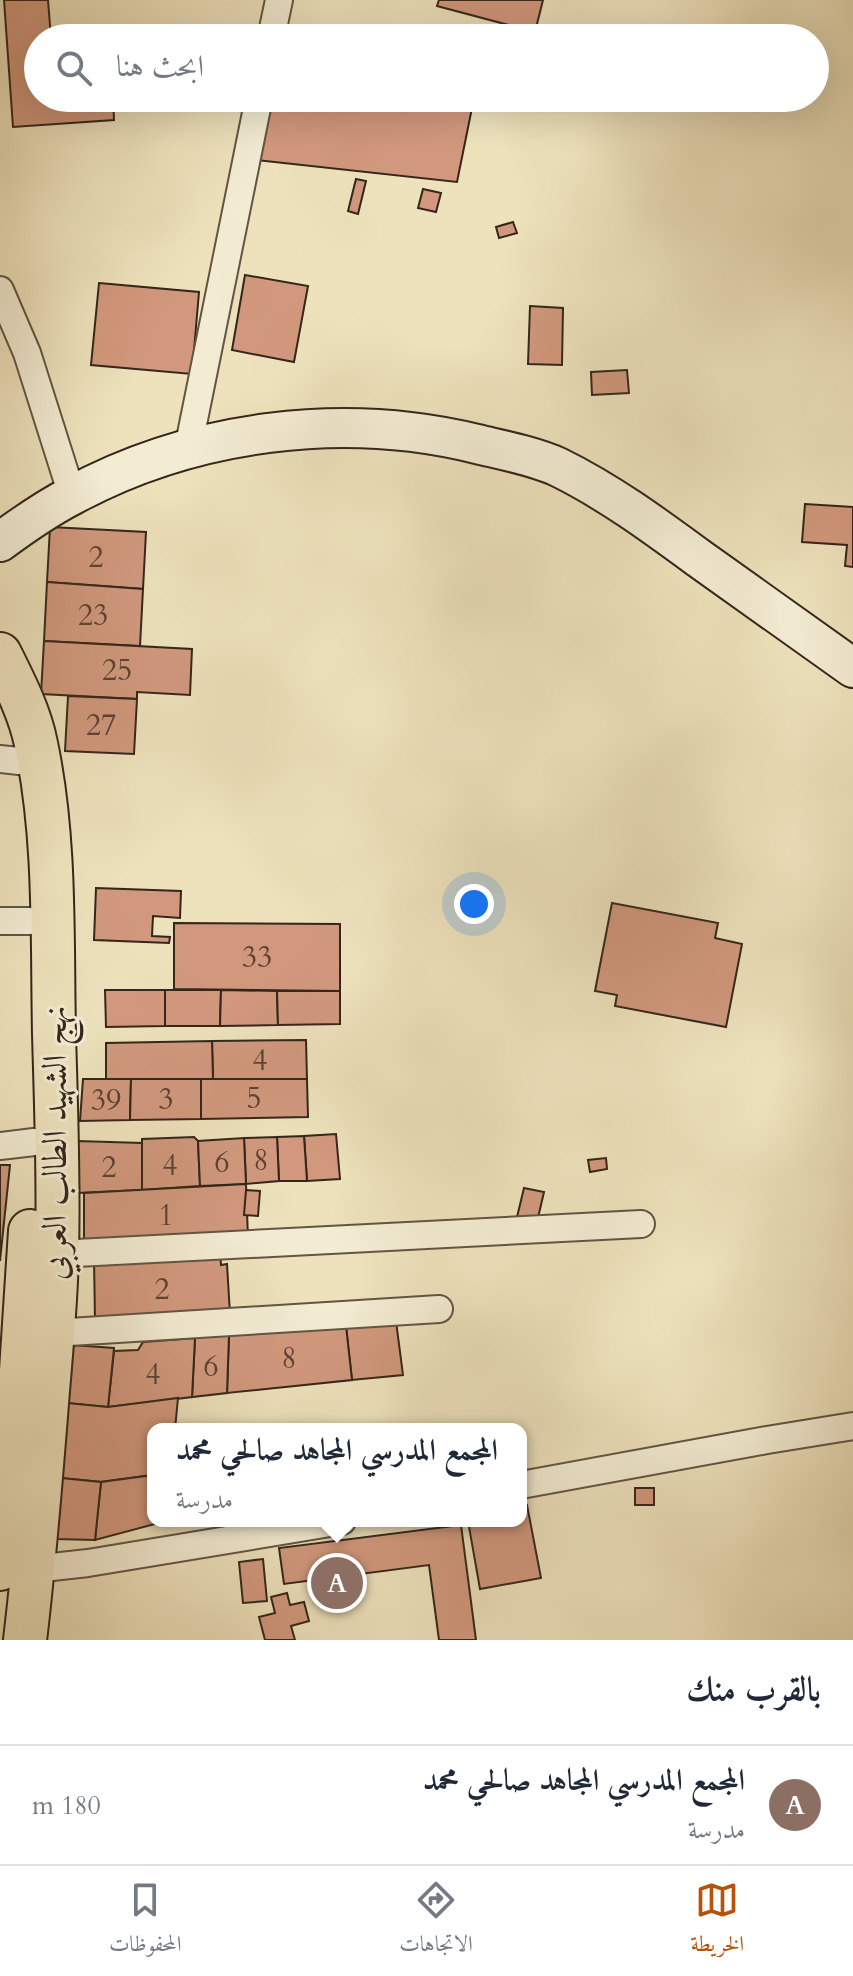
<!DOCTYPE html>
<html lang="ar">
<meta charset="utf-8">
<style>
body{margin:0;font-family:Cardo,Amiri,serif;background:#f2f2f3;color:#1f2937;direction:rtl}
.you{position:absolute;left:474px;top:904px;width:28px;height:28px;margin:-20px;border:6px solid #fff;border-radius:50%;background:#1a73e8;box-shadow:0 0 0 12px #1a73e833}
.badge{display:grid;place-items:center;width:52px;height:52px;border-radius:50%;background:#b45309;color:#fff;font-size:26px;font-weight:700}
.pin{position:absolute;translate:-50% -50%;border:4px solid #fff;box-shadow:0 2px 8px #0006}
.popup{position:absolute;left:147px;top:1423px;width:380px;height:104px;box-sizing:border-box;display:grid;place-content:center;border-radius:16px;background:#fff;filter:drop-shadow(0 2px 6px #0005);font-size:26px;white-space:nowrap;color:#747a83}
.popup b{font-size:30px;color:#1f2937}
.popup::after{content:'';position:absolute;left:50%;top:100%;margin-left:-16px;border:16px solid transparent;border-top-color:#fff}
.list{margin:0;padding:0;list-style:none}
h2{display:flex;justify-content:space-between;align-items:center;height:104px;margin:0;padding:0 32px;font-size:34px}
h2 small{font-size:26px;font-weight:400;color:#747a83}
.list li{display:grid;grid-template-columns:52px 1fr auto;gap:24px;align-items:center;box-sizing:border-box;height:120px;padding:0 32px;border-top:2px solid #e0e1e3}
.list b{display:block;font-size:30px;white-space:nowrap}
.list p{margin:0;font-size:26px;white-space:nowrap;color:#747a83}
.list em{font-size:26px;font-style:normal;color:#747a83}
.icon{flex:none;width:44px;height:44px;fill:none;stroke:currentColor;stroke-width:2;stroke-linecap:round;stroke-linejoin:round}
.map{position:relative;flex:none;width:853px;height:1640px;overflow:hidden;direction:ltr}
.search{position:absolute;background:#fff;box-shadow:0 8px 32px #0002;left:24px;right:24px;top:24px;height:88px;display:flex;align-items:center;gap:20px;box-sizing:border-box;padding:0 28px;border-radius:44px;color:#747a83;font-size:30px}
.sheet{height:224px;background:#fff}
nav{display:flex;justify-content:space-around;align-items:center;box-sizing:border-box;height:112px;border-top:2px solid #e0e1e3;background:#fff;font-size:22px;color:#747a83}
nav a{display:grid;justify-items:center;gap:4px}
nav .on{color:#b45309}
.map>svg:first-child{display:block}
.building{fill:#d1987d;stroke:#34261b;stroke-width:2}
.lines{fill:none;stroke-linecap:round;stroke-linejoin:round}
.minor-casing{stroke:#625543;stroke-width:30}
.secondary-casing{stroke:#34261b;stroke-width:42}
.primary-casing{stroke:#34261b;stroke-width:46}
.minor{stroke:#f3ecd3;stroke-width:26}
.secondary{stroke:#f3ecd3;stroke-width:38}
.primary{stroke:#ede2bc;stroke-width:42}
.labels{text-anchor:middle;stroke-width:6;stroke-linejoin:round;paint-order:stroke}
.number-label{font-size:30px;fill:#5b4234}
.street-label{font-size:34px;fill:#34261b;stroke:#f3ecd3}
</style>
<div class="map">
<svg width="853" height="1640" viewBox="0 0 853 1640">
<rect width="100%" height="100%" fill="#ede2bc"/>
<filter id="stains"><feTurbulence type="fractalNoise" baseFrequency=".0025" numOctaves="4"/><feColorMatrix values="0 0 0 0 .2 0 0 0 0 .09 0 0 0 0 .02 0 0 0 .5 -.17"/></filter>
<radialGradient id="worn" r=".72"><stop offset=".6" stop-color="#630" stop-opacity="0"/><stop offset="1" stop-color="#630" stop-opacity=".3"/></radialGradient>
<g class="building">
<path d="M4,0h44l3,38h-13v60h75l1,22 -101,7z"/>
<path d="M439,0h104l-8,32 -98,-26z"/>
<path d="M259,98h176l37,10 -15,74 -210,-23z"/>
<path d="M356,179l10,2 -8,33 -10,-3z"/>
<path d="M423,189l18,4 -5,19 -18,-4z"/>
<path d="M513,222l4,11 -18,5 -3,-11z"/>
<path d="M245,275l63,11 -14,76 -62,-12z"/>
<path d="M99,283l100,9 -7,82 -101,-9z"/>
<path d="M530,306l33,2 -1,57 -34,-1z"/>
<path d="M627,370l2,23 -37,2 -1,-23z"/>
<path d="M805,504l48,3v60l-8,-1 2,-21 -45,-3z"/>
<path d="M50,527l96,5 -3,57 -96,-7z"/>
<path d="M47,582l96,7 -3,57 -96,-5z"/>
<path d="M44,641l148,8 -2,46 -53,-3v7l-96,-5z"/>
<path d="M68,696l69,3 -3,55 -69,-3z"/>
<path d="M96,888l85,3 -1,27 -27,-2 -1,20 18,1 -1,6 -75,-3z"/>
<path d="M612,903l106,20 -3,15 27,6 -16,83 -111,-21 2,-11 -22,-4z"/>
<path d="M174,923l166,1v67l-166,-2z"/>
<path d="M105,990h60v36l-59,1z"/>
<path d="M165,990h56l-1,36h-55z"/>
<path d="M221,990l56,1 1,34 -58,1z"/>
<path d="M277,991h63v33l-62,1z"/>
<path d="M306,1040l1,39h-94l-1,-38z"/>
<path d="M212,1041l1,38h-107v-36z"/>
<path d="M83,1079h48l-1,41 -50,1z"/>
<path d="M131,1079h70v40l-71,1z"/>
<path d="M201,1079h106l1,38 -107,2z"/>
<path d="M336,1134l4,45 -33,2 -3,-45z"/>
<path d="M304,1136l3,45h-28l-2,-44z"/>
<path d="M194,1137l4,4 2,45 -58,4v-51z"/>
<path d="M277,1137l2,44 -33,3 -2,-46z"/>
<path d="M244,1138l2,46 -46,2 -2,-45z"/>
<path d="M77,1141l65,2v47l-65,3z"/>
<path d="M606,1158l1,11 -17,3 -2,-12z"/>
<path d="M0,1165h10l-10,96z"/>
<path d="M246,1184l2,54 -164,4v-49z"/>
<path d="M524,1188l20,4 -7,30 -20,-5z"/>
<path d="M246,1190l14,1 -2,25 -14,-1z"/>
<path d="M220,1252l1,13 6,-1 3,50 -135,6 -1,-62z"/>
<path d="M396,1321l7,54 -51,5 -6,-54z"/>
<path d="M346,1326l6,54 -125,13 2,-58z"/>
<path d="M229,1335l-2,58 -35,4 3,-59z"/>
<path d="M195,1338l-3,59 -84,10 6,-56 24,-1 5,-8z"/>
<path d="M72,1345l42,3 -6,59 -41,-4z"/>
<path d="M178,1398l-3,31h-22v46l-52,7 -40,-4 6,-75 41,4z"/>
<path d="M153,1475v46h13l-71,19 6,-58z"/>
<path d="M61,1478l40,4 -6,58 -39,-1z"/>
<rect x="635" y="1488" width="19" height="17"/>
<path d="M527,1505l14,73 -61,11 -12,-68h53v-15z"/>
<path d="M461,1525l15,115h-37l-10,-75 -145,19 -5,-36z"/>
<path d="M263,1559l4,42 -24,2 -4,-41z"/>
<path d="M287,1593l3,12 14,-3 5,19 -18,5 4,14h-30l-6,-23 16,-4 -4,-16z"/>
</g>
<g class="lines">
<defs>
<g id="minor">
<path d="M271,38l8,-38"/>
<path d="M0,290l27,63 45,142"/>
<path d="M188,449l71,-351"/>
<path d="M0,759l19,2"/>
<path d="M0,921h30"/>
<path d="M0,1146l34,-4"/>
<path d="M57,1254l584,-30"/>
<path d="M53,1333l386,-24"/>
<path d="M521,1485l246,-45 86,-14"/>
<path d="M34,1569l54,-6 254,-42"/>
</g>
<path id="secondary" d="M0,542c23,-17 46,-33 71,-46 121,-66 272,-85 406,-52 25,6 57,12 81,23 51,25 97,59 142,92 51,36 102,73 153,109"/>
<g id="primary">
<path d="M0,654c14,28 30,59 36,90 20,95 16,193 18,290 2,73 5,146 3,219 -1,55 -7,109 -11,163 -6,75 -12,150 -21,224"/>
<path d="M0,1569l15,-105 15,-233"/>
</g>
</defs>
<use href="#minor" class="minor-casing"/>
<use href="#secondary" class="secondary-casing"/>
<use href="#primary" class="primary-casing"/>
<use href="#minor" class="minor"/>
<use href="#secondary" class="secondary"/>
<use href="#primary" class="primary"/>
</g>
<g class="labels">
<g class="number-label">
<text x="96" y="567">2</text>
<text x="93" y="625">23</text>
<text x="117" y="680">25</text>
<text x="101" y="735">27</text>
<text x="257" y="967">33</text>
<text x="260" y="1070">4</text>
<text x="254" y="1108">5</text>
<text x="166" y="1109">3</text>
<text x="106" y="1110">39</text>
<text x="261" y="1170">8</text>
<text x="222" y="1172">6</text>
<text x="170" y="1175">4</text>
<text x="109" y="1177">2</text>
<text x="166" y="1225">1</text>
<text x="162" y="1299">2</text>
<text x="289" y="1368">8</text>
<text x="211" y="1376">6</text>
<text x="153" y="1384">4</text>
</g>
<g class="street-label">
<text transform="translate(54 1143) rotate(-90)" y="12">نهج الشهيد الطالب العربي</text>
</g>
</g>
<rect width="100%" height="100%" filter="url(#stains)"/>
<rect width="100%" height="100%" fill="url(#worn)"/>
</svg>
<div class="you"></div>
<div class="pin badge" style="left:337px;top:1583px;background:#8d6e63">A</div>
<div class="popup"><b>المجمع المدرسي المجاهد صالحي محمد</b>مدرسة</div>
<div class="search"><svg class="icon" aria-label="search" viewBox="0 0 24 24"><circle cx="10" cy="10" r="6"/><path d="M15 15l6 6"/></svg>ابحث هنا</div>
</div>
<section class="sheet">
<h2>بالقرب منك<small></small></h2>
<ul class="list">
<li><span class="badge" style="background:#8d6e63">A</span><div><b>المجمع المدرسي المجاهد صالحي محمد</b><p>مدرسة</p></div><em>180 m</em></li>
</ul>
</section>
<nav>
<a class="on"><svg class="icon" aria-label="map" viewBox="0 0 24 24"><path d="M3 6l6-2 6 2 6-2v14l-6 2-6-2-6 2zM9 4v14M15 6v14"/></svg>الخريطة</a>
<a><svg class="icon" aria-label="directions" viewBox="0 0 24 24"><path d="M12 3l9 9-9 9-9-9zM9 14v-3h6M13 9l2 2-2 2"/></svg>الاتجاهات</a>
<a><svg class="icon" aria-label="saved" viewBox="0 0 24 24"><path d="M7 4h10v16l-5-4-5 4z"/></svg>المحفوظات</a>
</nav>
